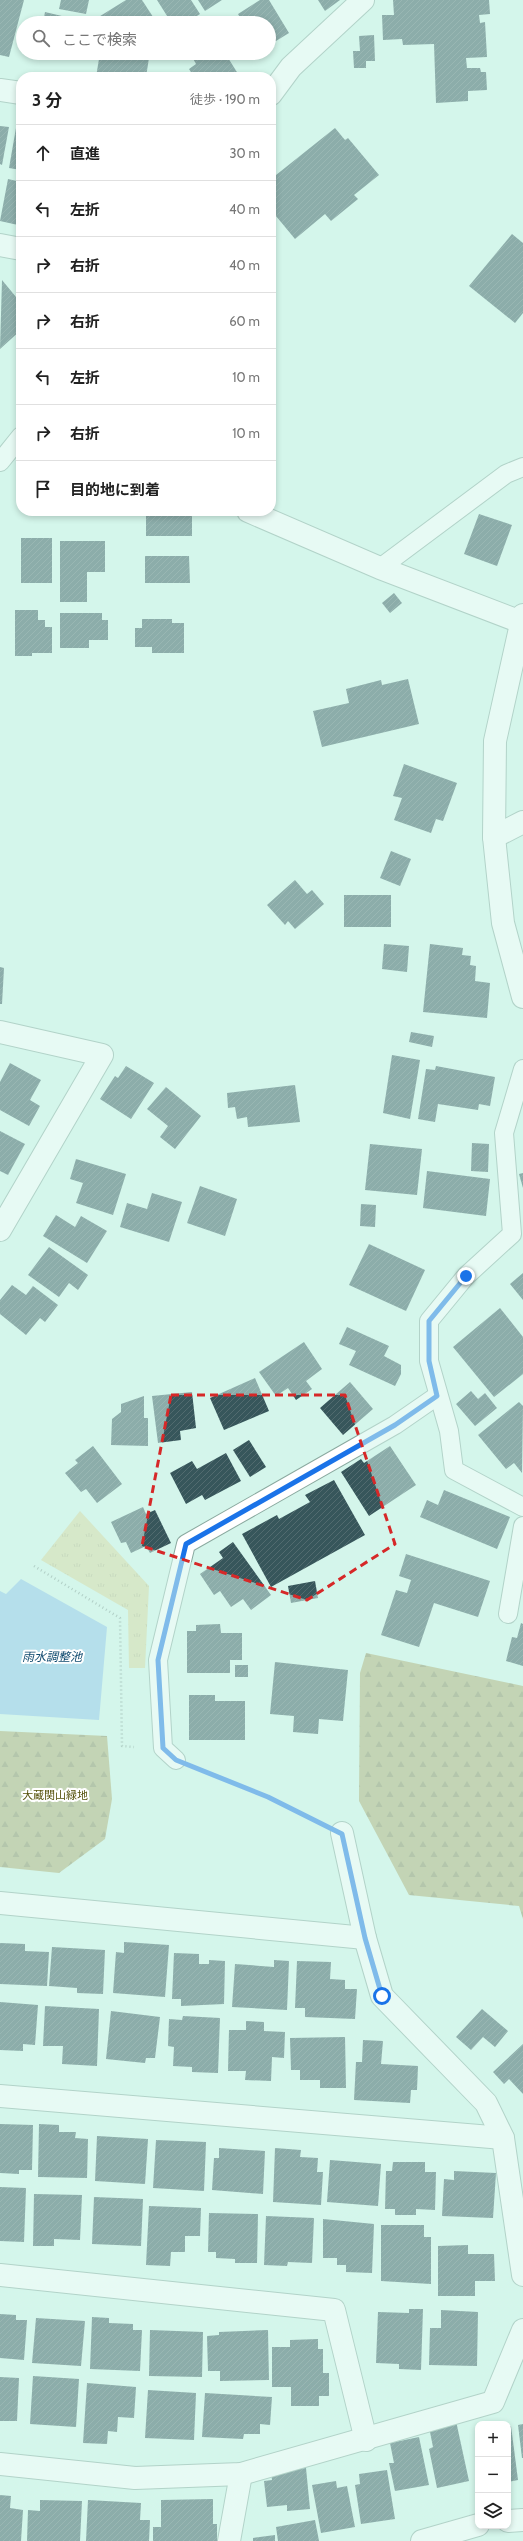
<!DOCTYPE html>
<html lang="ja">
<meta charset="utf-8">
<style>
body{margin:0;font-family:Cabin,"Noto Sans JP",sans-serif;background:#f2f2f2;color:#222}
.controls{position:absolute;right:12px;bottom:12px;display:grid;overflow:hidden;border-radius:8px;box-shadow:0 2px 6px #0003}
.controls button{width:36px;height:36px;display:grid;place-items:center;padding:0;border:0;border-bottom:1px solid #e0e0e0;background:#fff;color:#222;font:20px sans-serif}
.stop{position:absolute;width:12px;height:12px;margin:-9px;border:3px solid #1a73e8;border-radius:50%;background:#fff}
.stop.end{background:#1a73e8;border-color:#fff;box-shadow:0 1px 4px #0008}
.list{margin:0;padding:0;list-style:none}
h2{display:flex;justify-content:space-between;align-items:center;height:52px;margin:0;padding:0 16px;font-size:17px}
h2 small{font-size:13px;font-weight:400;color:#767676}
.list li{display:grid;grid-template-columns:26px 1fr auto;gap:12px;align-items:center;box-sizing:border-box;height:56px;padding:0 16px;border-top:1px solid #e0e0e0}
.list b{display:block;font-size:15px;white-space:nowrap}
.list em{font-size:13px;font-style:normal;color:#767676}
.icon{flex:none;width:22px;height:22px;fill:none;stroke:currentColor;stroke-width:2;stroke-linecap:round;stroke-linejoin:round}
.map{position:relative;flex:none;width:523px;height:2541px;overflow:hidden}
.search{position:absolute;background:#fff;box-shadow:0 2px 6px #0003;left:16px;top:16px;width:260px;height:44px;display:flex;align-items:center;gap:10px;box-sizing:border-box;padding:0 14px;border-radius:22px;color:#767676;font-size:15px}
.panel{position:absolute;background:#fff;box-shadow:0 2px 6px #0003;left:16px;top:72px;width:260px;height:444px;border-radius:16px}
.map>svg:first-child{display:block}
.forest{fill:url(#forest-firs)}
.park{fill:url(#park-tufts)}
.water{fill:#91c3ea}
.building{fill:url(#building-hatch)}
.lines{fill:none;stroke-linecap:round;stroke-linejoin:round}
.service-casing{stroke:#8aa99f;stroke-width:20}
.minor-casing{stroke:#8aa99f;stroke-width:24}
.path{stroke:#88a199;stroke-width:2.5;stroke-dasharray:1 3;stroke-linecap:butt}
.service{stroke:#fff;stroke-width:18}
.minor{stroke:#fff;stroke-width:22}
.route{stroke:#1a73e8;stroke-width:5}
.marked{fill:none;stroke:#d62828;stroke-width:3;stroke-dasharray:8 5;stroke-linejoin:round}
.labels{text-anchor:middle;stroke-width:4;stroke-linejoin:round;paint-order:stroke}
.park-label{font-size:11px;fill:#55510a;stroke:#fff}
.water-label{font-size:12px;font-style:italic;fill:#0e496e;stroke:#fff}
</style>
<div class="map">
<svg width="523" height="2541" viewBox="0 0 523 2541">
<defs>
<pattern id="forest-firs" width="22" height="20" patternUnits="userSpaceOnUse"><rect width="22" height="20" fill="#afac73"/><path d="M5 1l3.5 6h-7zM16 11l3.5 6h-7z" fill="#8e8c5f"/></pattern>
<pattern id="park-tufts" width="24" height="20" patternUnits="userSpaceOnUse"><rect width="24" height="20" fill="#dad7a0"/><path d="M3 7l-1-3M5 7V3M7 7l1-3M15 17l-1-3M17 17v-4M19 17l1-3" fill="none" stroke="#bbb98a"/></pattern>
<pattern id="building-hatch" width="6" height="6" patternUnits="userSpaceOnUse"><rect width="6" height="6" fill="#37565b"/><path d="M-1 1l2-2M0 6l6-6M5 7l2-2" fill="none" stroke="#526b6f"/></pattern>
</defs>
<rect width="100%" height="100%" fill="#d4f5eb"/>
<g class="forest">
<path d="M366,1653l157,33v233l-4,-13 -110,-11 -50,-94 1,-128z"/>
<path d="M0,1731l107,5 5,63 -7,40 -46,34 -59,-6z"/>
</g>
<path class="park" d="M80,1511l69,75 -4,82h-16l-1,-58 -87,-50z"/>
<path class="water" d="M21,1579l86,48 -8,93 -99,-6v-123l6,3z"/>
<g class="building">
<path d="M0,0h24l-15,57 -9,-2z"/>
<path d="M61,0h28l-3,14 -27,-5z"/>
<path d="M126,0h16l15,23h-58l-2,-5z"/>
<path d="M157,0h34l9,14 -14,9h-16l-1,-4z"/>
<path d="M198,0h24l-17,11z"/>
<path d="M260,0h9l20,33 -13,8h-7v-18h-30l3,-2 -4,-7z"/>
<path d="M318,0h22l-15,11z"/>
<path d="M393,0h96l1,14 -11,1 1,8 5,-1 2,35 -21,1 1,10h13l1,4h5l1,18 -19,1v10l-32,2 -2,-59 -31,1 -1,-6 -19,1 -1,-25h12z"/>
<path d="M45,12l21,5 -1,6h-22z"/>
<path d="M374,35l1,26h-9v7h-12l-1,-17h7l-1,-15z"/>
<path d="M35,53h40l-1,7z"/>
<path d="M100,53h18l31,5 -3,19h-50z"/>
<path d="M190,53h35l15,24h-46l-5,-8 7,-5z"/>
<path d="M0,126l9,1 -7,38 -2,-1z"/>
<path d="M16,128h5v42l-12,-2z"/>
<path d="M335,128l10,12 3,-2 31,37 -25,20 4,4 -27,22 -6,-7 -30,25 -24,-29v-31z"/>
<path d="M8,179l13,3v37h-2l-1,6 -18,-4z"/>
<path d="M512,234l11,9v70l-8,10 -46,-37z"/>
<path d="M2,280l19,23v14l-3,3 3,3v7l-21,19z"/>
<path d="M271,334l4,14 -4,1z"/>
<path d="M29,511h27v5l-27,-1z"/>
<rect x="62" y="511" width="45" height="2"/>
<path d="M146,511l46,1v24h-46z"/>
<path d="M479,514l33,11 -15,41 -33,-12z"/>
<rect x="21" y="538" width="31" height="45"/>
<path d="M60,541h45v31h-18v30h-27z"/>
<path d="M145,556h44l1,27h-45z"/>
<path d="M394,593l8,10 -12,10 -8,-10z"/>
<path d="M15,610h23v10h7v7h7v26h-20v3h-17z"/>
<path d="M60,613h42v7h6v20h-19v8h-29z"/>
<path d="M142,619h30v4h12v30h-32v-6h-17v-19h7z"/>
<path d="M408,679l11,45 -97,23 -9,-36 36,-8 -3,-14 35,-9 1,5z"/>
<path d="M404,764l53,19 -14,38 -7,-2 -5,14 -37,-13 8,-22 -9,-2z"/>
<path d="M391,851l20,8 -11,27 -20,-8z"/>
<path d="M295,880l12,14 5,-4 12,14 -29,25 -7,-8 -3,4 -18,-20z"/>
<rect x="344" y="895" width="47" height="32"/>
<path d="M384,944l25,2 -2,26 -25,-3z"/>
<path d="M430,944l33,4 -1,7 9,1 -1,9 6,1 -1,15 15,2 -3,35 -64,-6z"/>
<path d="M0,967l4,1 -2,36h-2z"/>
<path d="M411,1032l23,4 -2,11 -23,-5z"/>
<path d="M392,1055l28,5 -10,59 -27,-6z"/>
<path d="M10,1063l31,17 -11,20 10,6 -11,20 -29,-16v-28z"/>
<path d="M126,1066l28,17 -23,36 -31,-20 15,-23 3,2z"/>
<path d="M436,1066l59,11 -5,29 -11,-2 -1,6 -40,-6 -3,18 -17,-3 8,-50 9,1z"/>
<path d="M295,1085l5,37 -52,5 -1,-10 -10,2 -2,-12 -7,1 -1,-15z"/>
<path d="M166,1087l35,29 -26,33 -15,-12 8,-11 -21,-17z"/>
<path d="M0,1131l25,13 -17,31 -8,-4z"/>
<path d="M472,1143l17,1 -1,28 -17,-1z"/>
<path d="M370,1144l52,5 -5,46 -52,-5z"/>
<path d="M76,1159l50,15 -13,41 -37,-12 7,-20 -13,-4z"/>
<path d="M427,1171l63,8 -4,37 -63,-8z"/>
<path d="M523,1173v15l-4,-14z"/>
<path d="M200,1186l37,13 -12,37 -38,-13z"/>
<path d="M152,1193l30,9 -13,40 -49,-15 7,-24 20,6z"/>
<path d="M361,1204l15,1 -1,22 -15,-1z"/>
<path d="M56,1215l19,12 6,-11 26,15 -20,32 -44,-27z"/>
<path d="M369,1244l56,26 -19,41 -57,-26z"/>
<path d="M49,1247l39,28 -10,15 -9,-7 -10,14 -31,-22z"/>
<path d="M523,1273v27l-13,-16z"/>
<path d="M12,1285l14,10 7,-9 25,19 -13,17 -5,-4 -14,17 -26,-21v-14z"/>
<path d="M500,1308l23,29v37l-29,23 -41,-50z"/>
<path d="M347,1327l42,19 -5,10 17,9v9l-6,12 -46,-21 7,-14 -17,-7z"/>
<path d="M304,1342l18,27 -16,12 6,8 -16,11 -8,-12 -12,8 -17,-24z"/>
<path d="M255,1378l14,33 -45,19 -14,-32z"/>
<path d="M350,1382l23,27 -30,26 -23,-27z"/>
<path d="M471,1391l7,8 7,-6 12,15 -22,18 -19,-22z"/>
<path d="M192,1392l4,36 -16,3 1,9 -23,3 -6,-47z"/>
<path d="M144,1396v22h4v28l-37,-1 1,-26 9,-7v-8z"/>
<path d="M519,1402l4,4 -1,67 -8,-10 -8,6 -28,-34z"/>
<path d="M249,1440l17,27 -16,10 -17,-27z"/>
<path d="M93,1446l29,38 -25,19 -11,-14 -5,3 -16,-19 13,-10 -3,-3z"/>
<path d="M390,1446l26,39 -47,31 -28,-44 20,-13 3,4z"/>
<path d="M226,1453l15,28 -36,19 -3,-5 -16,9 -16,-31 22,-12 5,8z"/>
<path d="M334,1480l31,55 -94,52 -29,-53 35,-19 2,4 31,-17 -5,-7z"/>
<path d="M444,1490l66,27 -13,32 -77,-32 7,-17 11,5z"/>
<path d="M143,1507l3,7 9,-4 16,33 -21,10 -4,-7 -15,7 -5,-11 -5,1 -10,-21z"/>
<path d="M233,1542l38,53 -20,15 -8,-11 -12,8 -11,-16 -6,4 -14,-21 23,-16 -4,-6z"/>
<path d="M406,1554l84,27 -12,36 -44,-14 -15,44 -38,-12 15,-45 11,3 4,-13 -12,-4z"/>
<path d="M315,1581l3,17 -27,5 -3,-17z"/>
<path d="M521,1623l2,1v42l-17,-5 6,-24 5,1z"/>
<path d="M220,1624l1,9h21v27h-12v13h-43v-42h9v-6z"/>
<path d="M275,1662l73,8 -5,51 -24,-2 -1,15 -25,-2 1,-16 -24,-2z"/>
<rect x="235" y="1665" width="13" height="12"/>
<path d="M189,1695h26v6h30v39h-56z"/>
<path d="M124,1942l45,3 -4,52 -52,-4 3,-41 8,1z"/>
<path d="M0,1943l25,1v7l24,1 -2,34 -47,-2z"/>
<path d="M52,1947l53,3 -2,44 -26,-1v-5l-28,-2z"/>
<path d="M174,1953l25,1v10h10v-4l16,1 -1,43 -43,2v-7h-9z"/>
<path d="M274,1960l15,1 -2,49 -55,-3 3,-43 39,3z"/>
<path d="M297,1961l34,1 -1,17 15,1v9h12l-2,30 -50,-2v-9h-10z"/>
<path d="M0,2002l38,3 -3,40 -12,-1v7l-23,-1z"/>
<path d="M45,2006l54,3 -2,57 -35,-2 1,-18h-20z"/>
<path d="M482,2009l26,22 -13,16 -12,-10 -12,13 -15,-13z"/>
<path d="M111,2011l49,6 -5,41h-9l-1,5 -39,-4z"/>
<path d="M183,2016l37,2 -2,55 -26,-1v-5l-19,-1 1,-19 -6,-1 1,-27 13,1z"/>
<path d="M246,2021l18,1v9l21,1 -1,26 -12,-1 -1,24 -26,-1 1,-9h-18l1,-41h17z"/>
<path d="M345,2037l1,51h-26v-8h-20v-10h-9l-1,-32z"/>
<path d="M363,2040l20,1 -2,23 37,2 -1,24h-6l-1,13 -56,-3 2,-38h6z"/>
<path d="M523,2044v50l-14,-15 -5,5 -11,-12z"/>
<path d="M0,2124l33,1 -1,45h-13v4l-19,-1z"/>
<path d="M39,2124l20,1v7h17l-1,6 13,1 -1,39 -49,-1z"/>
<path d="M97,2136l51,3 -3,45 -50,-3z"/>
<path d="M156,2140l50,2 -2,49 -51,-3z"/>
<path d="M219,2148l46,3 -2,43 -51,-4 2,-32h5z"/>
<path d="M275,2148l26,2 -1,7 18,1 -1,14h6l-2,33 -48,-3z"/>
<path d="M330,2160l51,4 -3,42 -51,-4z"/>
<path d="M393,2162h32v10h11l-1,38 -19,-1v6h-21v-6h-10l1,-38h6z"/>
<path d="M454,2171l42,2 -3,45 -51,-2 2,-37 10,1z"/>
<path d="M0,2187l26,1 -2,54 -24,-1z"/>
<path d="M34,2194l48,1 -2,45 -26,-1v7h-21z"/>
<path d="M94,2197l49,2 -2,47 -49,-2z"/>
<path d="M149,2206l52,2 -1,28h-15v16h-14l-1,14 -24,-1z"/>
<path d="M209,2213l49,1 -1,49h-22v-4l-19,-1v-6h-8z"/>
<path d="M266,2216l48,2 -2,45 -24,-1 -1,4 -23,-1z"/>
<path d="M323,2219l51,5 -2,49 -26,-1v-7h-9v-7h-14z"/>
<path d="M381,2225h43v12h7v47l-50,-3z"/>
<path d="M468,2245v9h26l1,27h-20v15h-37v-50z"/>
<path d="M409,2309h14l-2,61 -22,-1v-5l-23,-1 2,-51 31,1z"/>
<path d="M441,2310l37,2 -1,54 -48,-1 1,-37h11z"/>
<path d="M0,2314l16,1v5h11l-3,40 -24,-2z"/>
<path d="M92,2317l17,1v5l24,1v6h9l-2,41 -50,-2z"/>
<path d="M36,2318l49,3 -4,45 -49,-3z"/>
<path d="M150,2330l53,2 -1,45 -53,-1z"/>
<path d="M268,2330l1,50 -49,1v-10h-12l-1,-35 12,-1v-3z"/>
<path d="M318,2339v10h5v24h6v23h-10v10h-28v-19h-19v-40h18v-7z"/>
<path d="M33,2376l46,3 -3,48 -46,-3z"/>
<path d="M0,2377l19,1 -2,43h-17z"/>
<path d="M87,2383l49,4 -2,31 -16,-1 -1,15 -9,-1 -1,13 -24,-1z"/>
<path d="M148,2390l48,3 -2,47 -49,-2z"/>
<path d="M205,2393l67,4 -2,28 -10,-1v10h-16l-1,5 -41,-2z"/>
<path d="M456,2421l13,60 -32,7 -8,-39 4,-2 -4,-20z"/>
<path d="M523,2424v34h-1l-4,-33z"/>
<path d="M508,2426h3l7,54 -10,2z"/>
<path d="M419,2437l10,48 -34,6 -6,-28h5l-4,-20z"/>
<path d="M306,2468l4,41 -23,2v-6l-20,2 -3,-26 8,-1 -1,-9z"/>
<path d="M387,2470l8,49 -34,5 -6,-39 5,-1 -1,-10z"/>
<path d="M336,2481l1,7 10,-2 8,41 -34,6 -9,-48z"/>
<path d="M0,2495l11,1 -1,12 13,2 -2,31h-21z"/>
<path d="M213,2499v25h4v17h-64v-14h8v-27z"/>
<path d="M40,2500l42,1 -2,40h-53l1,-31 12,1z"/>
<path d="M88,2500l53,3 -1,17h10l-1,21h-63z"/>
<path d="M315,2520l4,21h-41l-2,-14z"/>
<path d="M275,2535v6h-22v-3z"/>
</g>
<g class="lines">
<defs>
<g id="service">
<path d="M0,462l21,-26"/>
<path d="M380,568l126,-94 17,-7"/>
<path d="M523,1069l-19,64 8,101 -46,42 -37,45v40l20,70 5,39 69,37"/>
<path d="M508,1614l15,-88"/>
<path d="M176,1760l-13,-12 -5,-88 28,-116 209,-119 42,-29"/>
</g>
<g id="minor">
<path d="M0,90l21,3"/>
<path d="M271,94l20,-27 72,-67"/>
<path d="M0,245l21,4"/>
<path d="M248,511l132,57 141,54"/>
<path d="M523,615l-28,126 -1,96 9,86 20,74"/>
<path d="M494,837l29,-15"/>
<path d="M0,1032l102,23 -102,175"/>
<path d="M342,1833l23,105 17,58 104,107 17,35 20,137"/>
<path d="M0,1903l365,35"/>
<path d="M0,2096l503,42"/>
<path d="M0,2275l334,35 32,130"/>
<path d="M0,2464l135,14 106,-4 252,-72 30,-72"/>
<path d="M508,2521l15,-1"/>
<path d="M229,2541l12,-67"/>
<path d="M422,2541l56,-16"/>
</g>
</defs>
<use href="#service" class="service-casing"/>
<use href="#minor" class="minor-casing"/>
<g class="path">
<path d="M34,1566l86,52 2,128 12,1"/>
<path d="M200,1770l68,27 47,23"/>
</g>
<use href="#service" class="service"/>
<use href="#minor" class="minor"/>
</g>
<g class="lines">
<path class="route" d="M382,1996l-17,-58 -23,-104 -74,-37 -92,-37 -13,-12 -5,-88 28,-116 209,-119 42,-29 -8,-35v-40l37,-45"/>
</g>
<path d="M0 0H523V2541H0ZM171,1395h174l50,149 -88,56 -165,-54z" fill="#d4f5eb" fill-opacity=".55" fill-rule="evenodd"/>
<path class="marked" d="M171,1395h174l50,149 -88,56 -165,-54z"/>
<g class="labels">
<g class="park-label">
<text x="55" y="1799">大蔵関山緑地</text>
</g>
<g class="water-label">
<text x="52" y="1661">雨水調整池</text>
</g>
</g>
</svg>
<div class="controls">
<button>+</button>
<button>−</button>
<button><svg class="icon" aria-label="layers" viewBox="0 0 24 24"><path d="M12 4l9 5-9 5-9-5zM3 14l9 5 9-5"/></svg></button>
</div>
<div class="stop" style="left:382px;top:1996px"></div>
<div class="stop end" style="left:466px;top:1276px"></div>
<div class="search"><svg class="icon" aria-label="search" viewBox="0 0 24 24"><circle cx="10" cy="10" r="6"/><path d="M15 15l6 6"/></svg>ここで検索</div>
<section class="panel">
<h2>3 分<small>徒歩 · 190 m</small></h2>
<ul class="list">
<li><svg class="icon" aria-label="ahead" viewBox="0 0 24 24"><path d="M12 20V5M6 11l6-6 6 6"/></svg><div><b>直進</b></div><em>30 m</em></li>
<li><svg class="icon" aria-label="left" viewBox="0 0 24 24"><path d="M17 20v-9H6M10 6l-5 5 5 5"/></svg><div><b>左折</b></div><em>40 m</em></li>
<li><svg class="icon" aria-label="right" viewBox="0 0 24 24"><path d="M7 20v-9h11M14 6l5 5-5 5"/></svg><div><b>右折</b></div><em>40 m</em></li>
<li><svg class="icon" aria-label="right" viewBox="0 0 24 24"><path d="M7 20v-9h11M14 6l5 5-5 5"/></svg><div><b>右折</b></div><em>60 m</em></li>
<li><svg class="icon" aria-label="left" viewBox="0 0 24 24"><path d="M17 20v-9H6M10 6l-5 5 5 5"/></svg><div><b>左折</b></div><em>10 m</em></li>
<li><svg class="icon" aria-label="right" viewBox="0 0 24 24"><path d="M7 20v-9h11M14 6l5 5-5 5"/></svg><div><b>右折</b></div><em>10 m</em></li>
<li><svg class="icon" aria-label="arrive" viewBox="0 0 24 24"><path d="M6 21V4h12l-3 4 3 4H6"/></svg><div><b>目的地に到着</b></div></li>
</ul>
</section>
</div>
